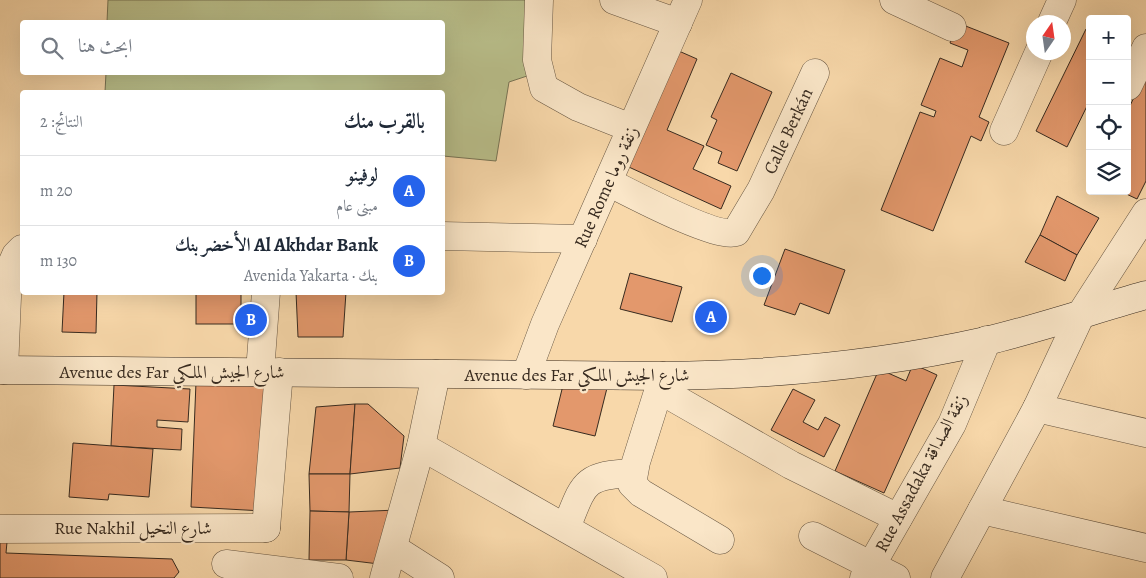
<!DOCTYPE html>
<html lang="ar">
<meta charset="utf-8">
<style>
body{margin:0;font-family:Alegreya,Amiri,serif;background:#f2f2f3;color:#1f2937;direction:rtl}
.controls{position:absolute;right:15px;top:15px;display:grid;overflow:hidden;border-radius:5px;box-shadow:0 5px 20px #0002}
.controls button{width:45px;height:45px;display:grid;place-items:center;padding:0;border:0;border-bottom:1px solid #e0e1e3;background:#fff;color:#1f2937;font:25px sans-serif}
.compass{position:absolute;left:1026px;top:15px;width:45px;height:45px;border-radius:50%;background:#fff;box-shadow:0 5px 20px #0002;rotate:13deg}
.you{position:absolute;left:761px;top:275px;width:18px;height:18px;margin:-12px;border:4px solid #fff;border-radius:50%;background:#1a73e8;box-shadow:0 0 0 8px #1a73e833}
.badge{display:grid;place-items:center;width:32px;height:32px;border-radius:50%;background:#2563eb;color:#fff;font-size:16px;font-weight:700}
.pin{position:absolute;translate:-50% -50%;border:2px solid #fff;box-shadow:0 1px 5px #0006}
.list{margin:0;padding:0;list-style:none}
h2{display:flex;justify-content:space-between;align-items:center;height:65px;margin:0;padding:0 20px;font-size:21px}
h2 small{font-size:16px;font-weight:400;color:#747a83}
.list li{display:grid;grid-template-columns:32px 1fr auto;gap:15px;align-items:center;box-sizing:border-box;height:70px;padding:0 20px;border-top:1px solid #e0e1e3}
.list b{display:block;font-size:19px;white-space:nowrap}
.list p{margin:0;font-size:16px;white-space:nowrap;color:#747a83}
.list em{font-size:16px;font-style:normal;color:#747a83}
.icon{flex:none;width:28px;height:28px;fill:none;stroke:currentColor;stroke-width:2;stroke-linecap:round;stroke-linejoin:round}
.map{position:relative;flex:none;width:1146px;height:578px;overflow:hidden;direction:ltr}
.search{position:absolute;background:#fff;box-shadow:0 5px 20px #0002;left:20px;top:20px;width:425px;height:55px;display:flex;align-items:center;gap:12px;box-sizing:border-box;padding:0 18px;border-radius:5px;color:#747a83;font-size:19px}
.panel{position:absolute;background:#fff;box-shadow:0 5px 20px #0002;left:20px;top:90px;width:425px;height:205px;border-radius:5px;direction:rtl}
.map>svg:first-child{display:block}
.green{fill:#b9bf8b;stroke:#787455}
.building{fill:#e3986c;stroke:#372a1f}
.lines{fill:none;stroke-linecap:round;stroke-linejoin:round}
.minor-casing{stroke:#675642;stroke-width:29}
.tertiary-casing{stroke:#675642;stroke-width:29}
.secondary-casing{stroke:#372a1f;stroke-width:29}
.minor{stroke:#fae6c8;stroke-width:28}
.tertiary{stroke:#fae6c8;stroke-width:28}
.secondary{stroke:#fae6c8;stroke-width:28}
.labels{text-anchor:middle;stroke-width:4.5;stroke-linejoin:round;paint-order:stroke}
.street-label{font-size:18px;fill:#372a1f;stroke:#fae6c8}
</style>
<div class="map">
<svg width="1146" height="578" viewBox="0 0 1146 578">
<rect width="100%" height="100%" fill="#f8d8aa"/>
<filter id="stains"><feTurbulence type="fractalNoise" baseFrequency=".004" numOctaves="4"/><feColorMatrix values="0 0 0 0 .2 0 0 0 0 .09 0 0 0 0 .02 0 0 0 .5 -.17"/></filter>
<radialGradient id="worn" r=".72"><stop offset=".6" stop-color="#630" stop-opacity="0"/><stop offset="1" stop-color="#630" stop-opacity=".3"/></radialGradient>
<path class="green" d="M108,0h423l-1,75 -21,7 -13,79 -53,-5 -1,-64h-337l1,-19 336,-1v-50h-335z"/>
<g class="building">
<path d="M958,23l51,20 -30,74 10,5 -8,19 -10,-5 -38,95 -52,-21 39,-98 14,5 2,-6 -15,-6 19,-47 22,9 6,-17 -18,-7z"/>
<path d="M1086,29l4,1v70l-23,47 -31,-16z"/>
<path d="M672,48l25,11 -30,71 37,16 -11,23 38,17 -10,23 -101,-46z"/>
<path d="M1146,72v109l-9,18 -17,-8h7v-79z"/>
<path d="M731,73l41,19 -35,79 -19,-8 4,-11 -16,-7 11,-25 -6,-3z"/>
<path d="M1057,196l42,22 -22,37 -37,-20z"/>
<path d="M1040,235l37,20 -12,26 -40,-19z"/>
<path d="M785,249l60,21 -16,44 -29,-11 -5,12 -31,-10z"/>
<path d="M630,273l52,14 -10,35 -52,-13z"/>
<path d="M64,292h33l-1,41 -34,-1z"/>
<rect x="196" y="292" width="45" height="32"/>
<path d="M296,292h50l-3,45h-45z"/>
<path d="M913,364l24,11 -53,118 -49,-22 44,-102 27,12z"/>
<path d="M565,377l42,11 -12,48 -42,-10z"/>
<path d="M196,382l74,5 -7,124 -72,-4z"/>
<path d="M114,385l76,4 -2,33 -31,-2v7l25,2 -1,21 -70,-4z"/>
<path d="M793,389l22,11 -12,22 15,8 7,-13 15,8 -16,32 -53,-27z"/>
<path d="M355,404l-5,70h-41l7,-67z"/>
<path d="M355,404h13l36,32 -4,32 -50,6z"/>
<path d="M73,443l80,6 -4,48 -40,-3 -1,6 -39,-3z"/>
<path d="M309,474h41l-1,38 -39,-1z"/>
<path d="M397,510l-18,54 -33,-4 3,-48z"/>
<path d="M310,511l39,1 -3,48h-37z"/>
<path d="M0,542h7l-1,11 166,6 7,13 -5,6h-174z"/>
</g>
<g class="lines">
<defs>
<g id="minor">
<path d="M539,0l-2,60 7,28 34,19 53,21"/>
<path d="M614,0l64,23"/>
<path d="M894,0l58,27"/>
<path d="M1052,22l10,-22"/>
<path d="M1128,86l18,-38"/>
<path d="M1004,131l35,-79"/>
<path d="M608,182c22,11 108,57 128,50l25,-42 54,-117"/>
<path d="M442,236l141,3"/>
<path d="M4,370l4,-97 8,-18 6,-6"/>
<path d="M260,372l6,-80"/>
<path d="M526,375l19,-51 143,-324"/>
<path d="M663,376l-27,86 -4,22 9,9 79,47"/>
<path d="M660,390l131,75 107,53"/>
<path d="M1037,408l109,25"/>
<path d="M421,446l232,132"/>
<path d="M982,510l164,38"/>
<path d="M266,528l13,-156"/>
<path d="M566,528c18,-44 16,-53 67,-55"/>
<path d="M0,529l266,-1"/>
<path d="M813,536l83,42"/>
<path d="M393,548l47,30"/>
<path d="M226,564l113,14"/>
<path d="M384,578l37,-132 15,-72"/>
<path d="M864,578l88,-154 35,-84"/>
</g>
<path id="tertiary" d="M945,578l92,-170 44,-94 65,-101"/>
<path id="secondary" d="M0,370l663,6c109,-1 216,-11 323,-35 54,-13 107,-31 160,-46"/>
</defs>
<use href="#minor" class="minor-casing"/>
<use href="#tertiary" class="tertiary-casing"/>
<use href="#secondary" class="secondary-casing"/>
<use href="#minor" class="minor"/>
<use href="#tertiary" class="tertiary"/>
<use href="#secondary" class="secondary"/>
</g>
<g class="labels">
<g class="street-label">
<text transform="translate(788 131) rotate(-65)" y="6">Calle Berkán</text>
<text transform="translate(606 187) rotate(-66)" y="6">Rue Rome زنقة روما</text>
<text x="172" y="378">Avenue des Far شارع الجيش الملكي</text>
<text x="577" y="381">Avenue des Far شارع الجيش الملكي</text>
<text transform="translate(921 473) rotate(-62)" y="6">Rue Assadaka زنقة الصداقة</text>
<text x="133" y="534">Rue Nakhil شارع النخيل</text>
</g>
</g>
<rect width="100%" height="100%" filter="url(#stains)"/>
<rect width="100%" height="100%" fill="url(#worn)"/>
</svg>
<div class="controls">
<button>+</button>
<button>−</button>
<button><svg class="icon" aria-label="locate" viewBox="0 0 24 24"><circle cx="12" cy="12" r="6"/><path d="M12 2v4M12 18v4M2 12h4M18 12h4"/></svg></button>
<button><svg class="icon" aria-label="layers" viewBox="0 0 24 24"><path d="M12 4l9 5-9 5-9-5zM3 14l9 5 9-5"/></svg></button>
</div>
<svg class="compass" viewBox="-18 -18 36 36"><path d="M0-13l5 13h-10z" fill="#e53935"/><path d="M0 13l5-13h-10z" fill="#747a83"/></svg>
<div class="you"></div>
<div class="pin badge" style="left:711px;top:317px">A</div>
<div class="pin badge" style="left:251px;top:320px">B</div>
<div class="search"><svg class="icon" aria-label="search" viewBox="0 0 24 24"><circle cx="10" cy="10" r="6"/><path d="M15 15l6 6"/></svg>ابحث هنا</div>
<section class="panel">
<h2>بالقرب منك<small>النتائج: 2</small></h2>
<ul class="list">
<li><span class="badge">A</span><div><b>لوفينو</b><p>مبنى عام</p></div><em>20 m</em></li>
<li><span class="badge">B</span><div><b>Al Akhdar Bank الأخضر بنك</b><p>بنك · Avenida Yakarta</p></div><em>130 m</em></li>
</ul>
</section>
</div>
